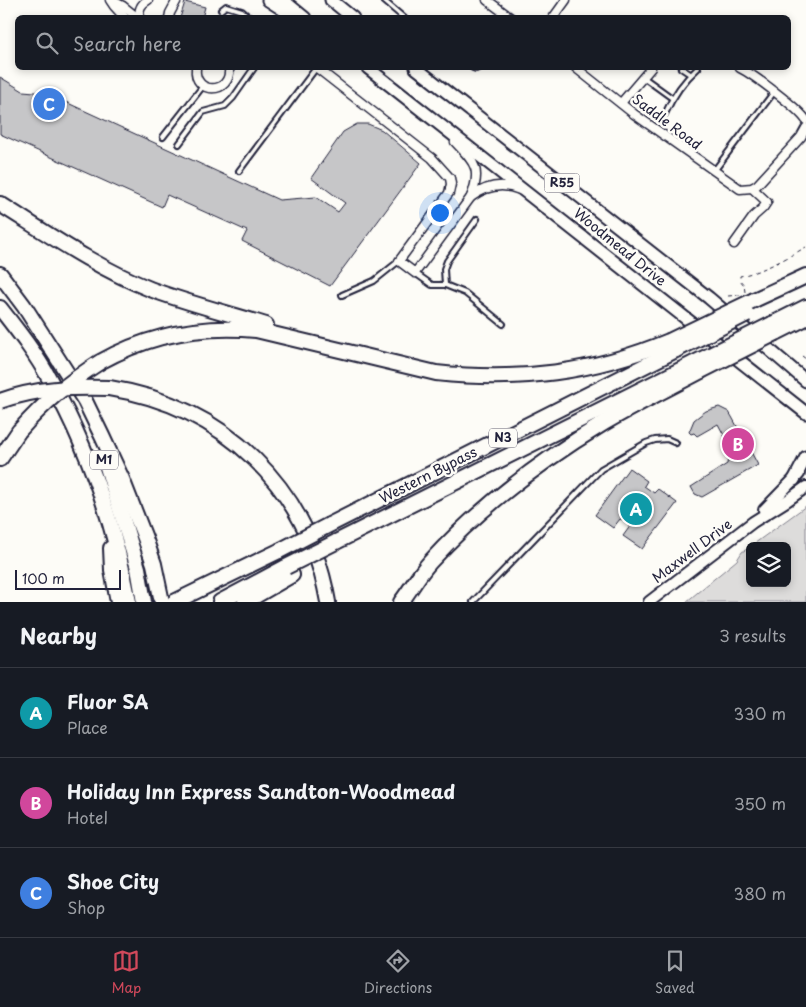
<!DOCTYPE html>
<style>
body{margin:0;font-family:"Playpen Sans",sans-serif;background:#20242c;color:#f1f3f6}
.controls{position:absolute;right:15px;bottom:15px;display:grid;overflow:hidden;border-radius:8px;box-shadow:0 2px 8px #0003}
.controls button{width:45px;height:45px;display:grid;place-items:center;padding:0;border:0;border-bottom:1px solid #363941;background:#171b24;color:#f1f3f6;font:25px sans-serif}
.scale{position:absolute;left:15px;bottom:12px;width:106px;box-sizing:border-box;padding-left:5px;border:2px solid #22223b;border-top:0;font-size:14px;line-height:18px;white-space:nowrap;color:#22223b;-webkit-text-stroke:4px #fdfcf7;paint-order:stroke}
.you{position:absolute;left:439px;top:212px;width:18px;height:18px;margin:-12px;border:4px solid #fff;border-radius:50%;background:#1a73e8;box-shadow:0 0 0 8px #1a73e833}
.badge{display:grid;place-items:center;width:32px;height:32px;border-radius:50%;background:#d1495b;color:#fff;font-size:16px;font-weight:700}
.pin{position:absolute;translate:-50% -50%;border:2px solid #fff;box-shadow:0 1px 5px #0006}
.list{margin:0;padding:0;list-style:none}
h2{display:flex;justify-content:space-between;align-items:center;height:65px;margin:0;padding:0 20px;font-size:21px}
h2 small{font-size:16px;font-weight:400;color:#9ea1a6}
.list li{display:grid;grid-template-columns:32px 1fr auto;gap:15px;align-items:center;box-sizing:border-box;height:90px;padding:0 20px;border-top:1px solid #363941}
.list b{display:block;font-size:19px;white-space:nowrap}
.list p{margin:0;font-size:16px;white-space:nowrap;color:#9ea1a6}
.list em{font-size:16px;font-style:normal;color:#9ea1a6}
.icon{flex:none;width:28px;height:28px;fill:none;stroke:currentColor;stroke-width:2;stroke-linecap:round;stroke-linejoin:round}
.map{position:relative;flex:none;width:806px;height:602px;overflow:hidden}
.search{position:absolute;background:#171b24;box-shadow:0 2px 8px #0003;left:15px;right:15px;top:15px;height:55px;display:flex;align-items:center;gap:12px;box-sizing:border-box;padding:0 18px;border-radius:8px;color:#9ea1a6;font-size:19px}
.sheet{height:335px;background:#171b24}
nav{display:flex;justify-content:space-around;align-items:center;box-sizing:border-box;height:70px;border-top:1px solid #363941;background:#171b24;font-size:14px;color:#9ea1a6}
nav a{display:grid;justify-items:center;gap:2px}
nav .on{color:#d1495b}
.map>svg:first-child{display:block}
.green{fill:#dddcdb;stroke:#807f8b}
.building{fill:#c6c6c8;stroke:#22223b}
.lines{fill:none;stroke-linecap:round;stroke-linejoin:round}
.lane-casing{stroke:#22223b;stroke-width:8}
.street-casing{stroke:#22223b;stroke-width:11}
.secondary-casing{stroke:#22223b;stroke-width:14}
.primary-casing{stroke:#22223b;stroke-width:15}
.highway-casing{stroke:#22223b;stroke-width:18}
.path{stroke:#22223b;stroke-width:1;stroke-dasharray:4 4;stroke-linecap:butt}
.lane{stroke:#fdfcf7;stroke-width:4}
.street{stroke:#fdfcf7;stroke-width:8}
.secondary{stroke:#fdfcf7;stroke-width:10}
.primary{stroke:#fdfcf7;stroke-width:11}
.highway{stroke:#fdfcf7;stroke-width:14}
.highway-bridge-casing{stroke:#22223b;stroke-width:18;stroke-linecap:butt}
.highway-bridge{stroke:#fdfcf7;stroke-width:14}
.labels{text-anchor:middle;stroke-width:5;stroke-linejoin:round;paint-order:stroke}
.shield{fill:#fdfcf7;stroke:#646373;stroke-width:1}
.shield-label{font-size:12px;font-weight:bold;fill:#22223b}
.street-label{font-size:14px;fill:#22223b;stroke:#fdfcf7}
</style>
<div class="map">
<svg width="806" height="602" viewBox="0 0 806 602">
<rect width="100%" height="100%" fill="#fdfcf7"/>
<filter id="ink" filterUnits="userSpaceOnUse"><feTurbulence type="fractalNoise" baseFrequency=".02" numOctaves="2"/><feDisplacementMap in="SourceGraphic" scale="10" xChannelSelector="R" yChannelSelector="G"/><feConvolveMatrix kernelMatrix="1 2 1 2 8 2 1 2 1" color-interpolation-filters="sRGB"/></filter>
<g filter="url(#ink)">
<path class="green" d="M806,506v96h-120l51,-42 5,-8 8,-5v36h37v-37h-36z"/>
<g class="building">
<path d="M185,2l20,5 -3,11h-22z"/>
<path d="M0,77l23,14 23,2 233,107 37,-3 22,15 7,-9 -34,-25 32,-46 14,-8h11l14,6 39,33 -91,123 -88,-45 5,-10 -80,-36 -5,12 -162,-73z"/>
<path d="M719,407l10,5 3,5 26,48 -56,32 -7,-3 -4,-7 36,-23 1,-6 5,-6 -15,-28 -21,12 -3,-3 -3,1 -2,-2 5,-12 5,-4 7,-5z"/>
<path d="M629,468l18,13 -3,5 10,7 4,-4 19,14 -35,46 -19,-13 8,-11 -3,-5 -8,-1 -7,9 -18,-13z"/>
</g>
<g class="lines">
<defs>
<g id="lane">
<path d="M383,0l21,18"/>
<path d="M221,10l5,-4 16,5 8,7"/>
<path d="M473,68l3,1 2,-1"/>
<path d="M681,68l9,6"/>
<path d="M643,77l29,21"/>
<path d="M665,114c8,-18 18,-33 33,-46"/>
<path d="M163,137l40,-51"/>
<path d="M179,144l24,-32 22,-6 8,-8 21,-30"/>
<path d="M239,171l77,-103"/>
<path d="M714,171l60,-79"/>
<path d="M415,273l17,12h13l20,8 38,31"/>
<path d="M445,285l-1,-16 3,-8 30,-42"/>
<path d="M342,295l32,-14 25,-20"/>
<path d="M473,602l128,-133 45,-26 9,-3 12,-1 9,4"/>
</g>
<g id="street">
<path d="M110,0l4,6 11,12"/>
<path d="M111,0l12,6 15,12"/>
<path d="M487,0l24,18"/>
<path d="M140,18c-2,-9 1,-14 8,-18"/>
<path d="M169,18l1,-5 7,-13"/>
<path d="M553,18l13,-18"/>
<path d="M196,68c-3,27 36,27 33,0"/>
<path d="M317,68l115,90 18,20 1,6 -2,9 -50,68 16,12 56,-76c11,-28 4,-34 -16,-55"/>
<path d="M576,68l58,46 106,75 12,-1 5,-3 44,-48 5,-9"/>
<path d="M740,68c14,7 58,40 66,52"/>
<path d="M621,103l30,-35"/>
<path d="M471,197c15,-11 31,-15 49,-7"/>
<path d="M734,244l20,-28 9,-8 4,-6 -15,-14"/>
</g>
<g id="secondary">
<path d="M764,510l35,-36"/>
<path d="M649,602l104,-80 35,-22 18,-13"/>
</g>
<g id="primary">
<path d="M268,0l28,18"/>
<path d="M283,0l22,18"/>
<path d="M331,0l22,18"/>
<path d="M368,68l438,345"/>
<path d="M416,68l293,230 97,83"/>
<path d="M794,480l12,-23"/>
</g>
<g id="highway">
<path d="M0,204c48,30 97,64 150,85 37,14 78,24 116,36"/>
<path d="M0,274l24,32 61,95 17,35 20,43 23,59 9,26 8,38"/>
<path d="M754,300l52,-24"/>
<path d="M0,308c18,23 36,46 50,72 39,69 64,144 79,222"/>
<path d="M772,324l34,-17"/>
<path d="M776,333l30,-15"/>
<path d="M100,362c48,-27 102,-37 156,-32l180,43c83,9 156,0 233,-32"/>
<path d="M109,388c115,18 199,99 219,214"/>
<path d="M0,459l19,-28"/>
<path d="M107,467l31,101 6,34"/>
<path d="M329,525l347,-175"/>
<path d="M336,542l358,-179"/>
<path d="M111,548l1,22 6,32"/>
<path d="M174,602l105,-51"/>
<path d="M220,602l66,-35"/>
<path d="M245,602l47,-27"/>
<path d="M401,602c10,-13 18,-28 29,-40 50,-55 111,-101 174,-139 32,-19 65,-35 97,-52"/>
</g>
</defs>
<use href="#lane" class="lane-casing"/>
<use href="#street" class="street-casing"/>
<use href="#secondary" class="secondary-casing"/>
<use href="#primary" class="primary-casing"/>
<use href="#highway" class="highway-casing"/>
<g class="path">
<path d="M745,292l-1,-7 -4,-5v-4c24,-5 45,-17 66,-29"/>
<path d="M728,296l12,-1"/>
<path d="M802,356l4,3"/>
</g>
<use href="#lane" class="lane"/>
<use href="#street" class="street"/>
<use href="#secondary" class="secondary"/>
<use href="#primary" class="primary"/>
<use href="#highway" class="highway"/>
<defs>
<g id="highway-bridge">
<path d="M669,341l85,-41"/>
<path d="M676,350l71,-36"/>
<path d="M694,363l78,-39"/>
<path d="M701,371l75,-38"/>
<path d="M0,401c36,-13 72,-14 109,-13"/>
<path d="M19,431c26,-29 48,-48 81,-69"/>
<path d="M279,551l50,-26"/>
<path d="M286,567l50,-25"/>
</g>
</defs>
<use href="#highway-bridge" class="highway-bridge-casing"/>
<use href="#highway-bridge" class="highway-bridge"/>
</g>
</g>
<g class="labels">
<g class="shield">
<rect x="544.5" y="173.5" width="35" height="19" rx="4"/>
<rect x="489" y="428.5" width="28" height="19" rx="4"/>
<rect x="90" y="450.5" width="28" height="19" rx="4"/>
</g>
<g class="shield-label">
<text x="562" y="187">R55</text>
<text x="503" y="442">N3</text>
<text x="104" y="464">M1</text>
</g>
<g class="street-label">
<text transform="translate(667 122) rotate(37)" y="5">Saddle Road</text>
<text transform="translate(620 247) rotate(39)" y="5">Woodmead Drive</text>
<text transform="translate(428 475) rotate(-27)" y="5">Western Bypass</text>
<text transform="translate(692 551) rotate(-37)" y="5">Maxwell Drive</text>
</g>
</g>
</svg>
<div class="controls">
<button><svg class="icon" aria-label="layers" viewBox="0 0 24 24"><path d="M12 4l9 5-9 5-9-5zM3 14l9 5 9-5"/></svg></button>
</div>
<div class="scale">100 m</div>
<div class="you"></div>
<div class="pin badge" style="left:636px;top:509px;background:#0f9aa8">A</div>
<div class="pin badge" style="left:738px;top:444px;background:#d1479c">B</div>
<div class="pin badge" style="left:49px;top:104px;background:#3f7fe0">C</div>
<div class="search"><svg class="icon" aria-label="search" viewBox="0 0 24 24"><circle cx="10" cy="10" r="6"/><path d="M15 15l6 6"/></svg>Search here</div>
</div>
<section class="sheet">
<h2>Nearby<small>3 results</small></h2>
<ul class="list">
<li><span class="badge" style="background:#0f9aa8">A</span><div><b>Fluor SA</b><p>Place</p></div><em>330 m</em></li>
<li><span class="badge" style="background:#d1479c">B</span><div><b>Holiday Inn Express Sandton-Woodmead</b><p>Hotel</p></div><em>350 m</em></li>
<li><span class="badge" style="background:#3f7fe0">C</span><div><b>Shoe City</b><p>Shop</p></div><em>380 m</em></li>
</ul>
</section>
<nav>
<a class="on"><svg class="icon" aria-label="map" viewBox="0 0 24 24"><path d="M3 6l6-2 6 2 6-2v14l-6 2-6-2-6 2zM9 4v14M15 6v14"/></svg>Map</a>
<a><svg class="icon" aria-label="directions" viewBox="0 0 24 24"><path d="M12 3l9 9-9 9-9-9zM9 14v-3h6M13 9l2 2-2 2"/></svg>Directions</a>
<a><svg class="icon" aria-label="saved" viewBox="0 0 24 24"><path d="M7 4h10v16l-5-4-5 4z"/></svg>Saved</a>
</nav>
